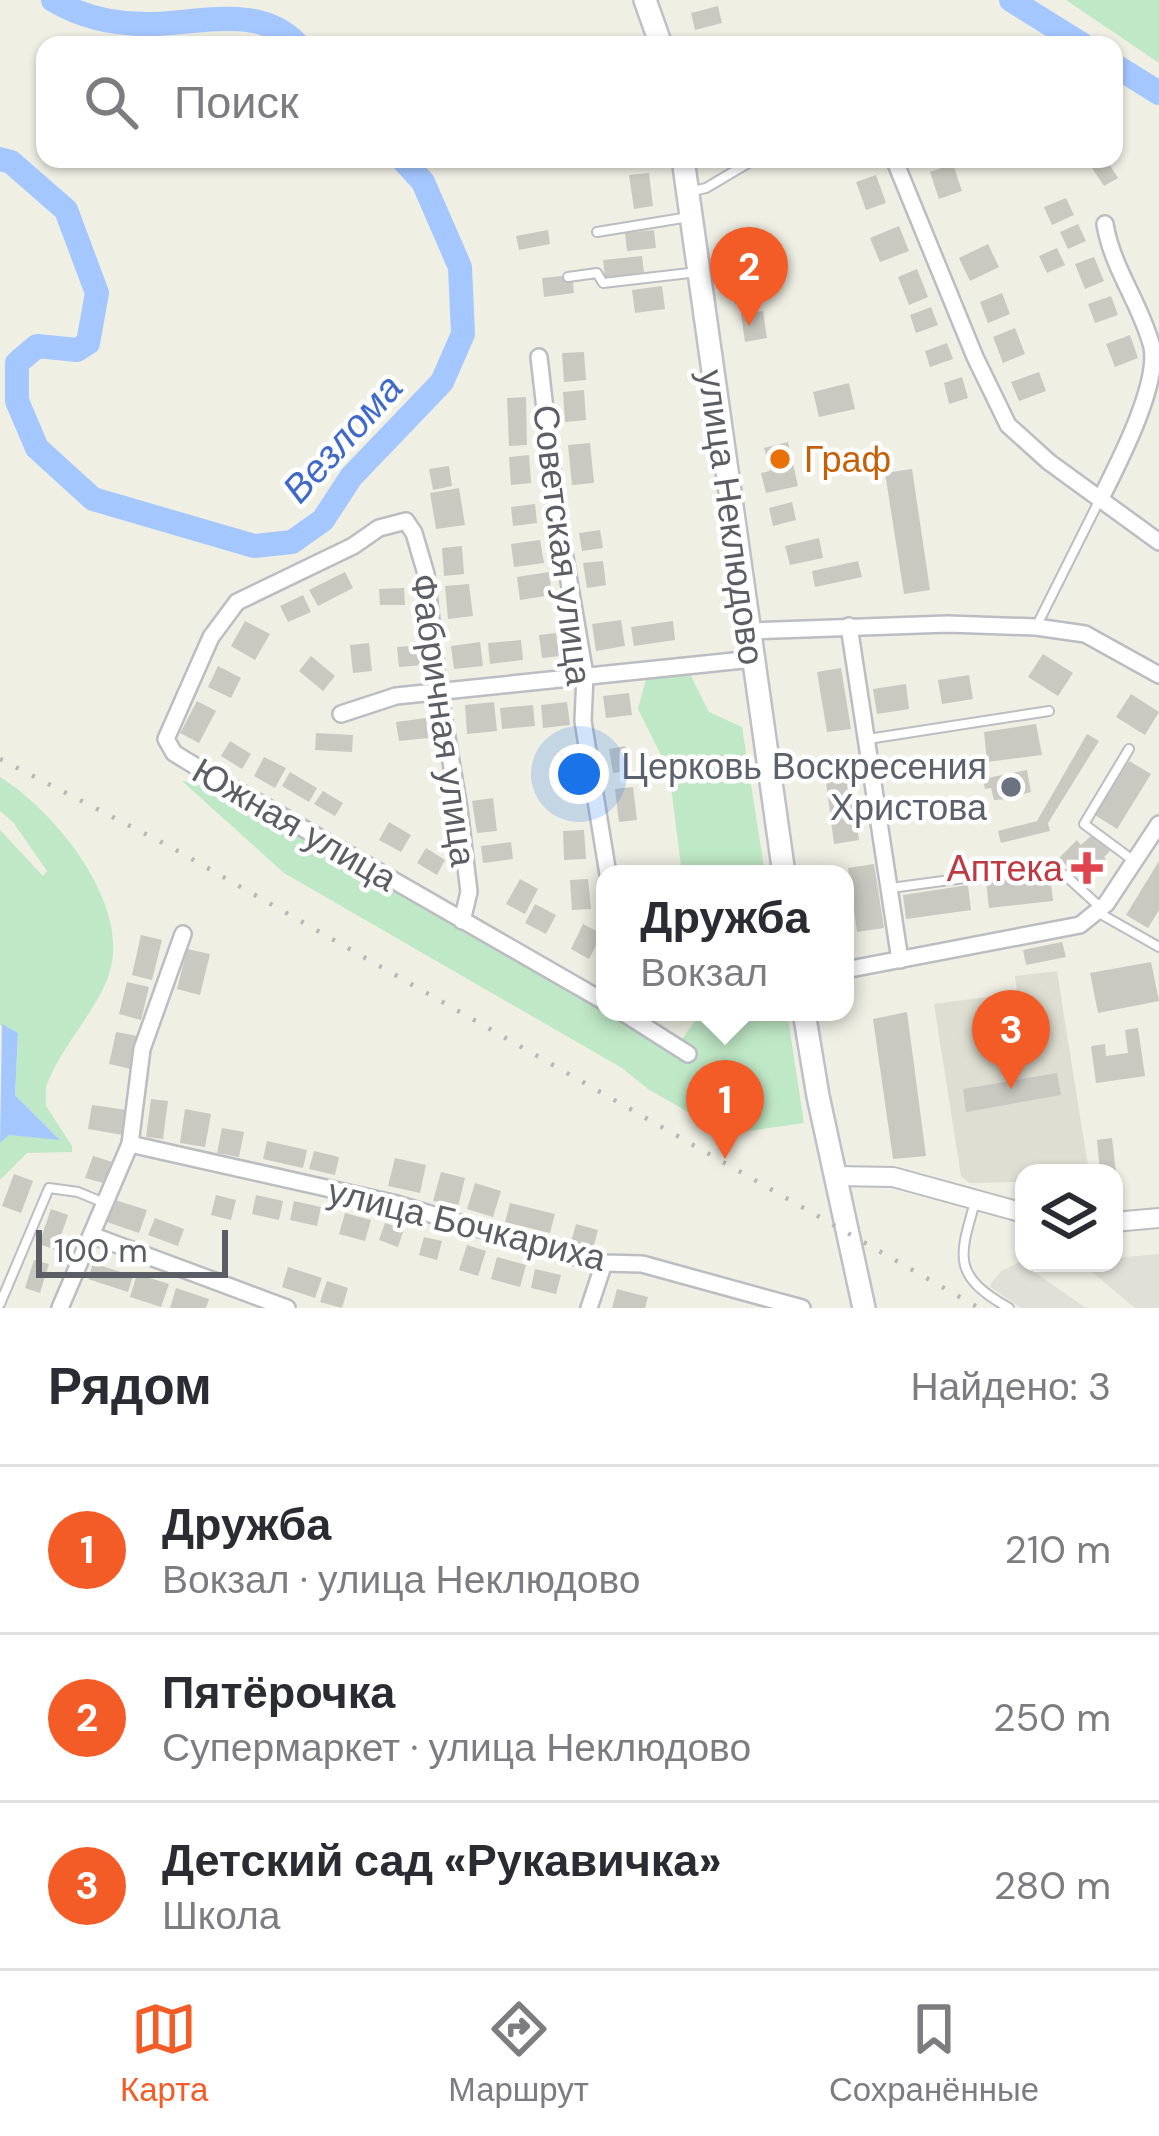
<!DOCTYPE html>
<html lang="ru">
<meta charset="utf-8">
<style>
body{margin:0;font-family:"DM Sans",sans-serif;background:#f7f7f7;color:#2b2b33}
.controls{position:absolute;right:36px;bottom:36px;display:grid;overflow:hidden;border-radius:24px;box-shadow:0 3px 9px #0004}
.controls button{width:108px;height:108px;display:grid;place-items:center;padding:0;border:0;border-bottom:3px solid #e1e1e2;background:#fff;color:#2b2b33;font:60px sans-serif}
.scale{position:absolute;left:36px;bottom:30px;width:192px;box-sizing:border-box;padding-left:12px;border:6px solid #5c5e65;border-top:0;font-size:33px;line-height:42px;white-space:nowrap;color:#5c5e65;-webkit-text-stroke:9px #fff;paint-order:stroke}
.you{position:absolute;left:579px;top:774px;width:42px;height:42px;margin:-30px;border:9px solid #fff;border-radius:50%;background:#1a73e8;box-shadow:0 0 0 18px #1a73e833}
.badge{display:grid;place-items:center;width:78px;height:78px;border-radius:50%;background:#f35c26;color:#fff;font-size:39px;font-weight:700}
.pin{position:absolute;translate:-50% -99px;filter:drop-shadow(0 3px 6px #0008)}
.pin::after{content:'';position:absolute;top:63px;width:42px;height:36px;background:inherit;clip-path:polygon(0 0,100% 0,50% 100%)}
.popup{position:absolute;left:596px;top:865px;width:258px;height:156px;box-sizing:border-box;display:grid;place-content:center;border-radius:24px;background:#fff;filter:drop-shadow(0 3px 9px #0005);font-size:39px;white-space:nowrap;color:#7c7c81}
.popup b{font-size:45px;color:#2b2b33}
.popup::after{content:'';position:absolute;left:50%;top:100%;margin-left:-24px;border:24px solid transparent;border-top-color:#fff}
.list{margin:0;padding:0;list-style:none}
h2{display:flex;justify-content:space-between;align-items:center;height:156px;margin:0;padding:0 48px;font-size:51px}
h2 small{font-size:39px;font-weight:400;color:#7c7c81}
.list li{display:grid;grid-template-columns:78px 1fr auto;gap:36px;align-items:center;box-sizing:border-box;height:168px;padding:0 48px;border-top:3px solid #e1e1e2}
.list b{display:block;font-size:45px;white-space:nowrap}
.list p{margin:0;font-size:39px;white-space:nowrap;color:#7c7c81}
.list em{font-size:39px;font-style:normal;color:#7c7c81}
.icon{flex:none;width:66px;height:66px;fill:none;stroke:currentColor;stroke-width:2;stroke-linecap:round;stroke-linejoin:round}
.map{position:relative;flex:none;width:1159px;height:1308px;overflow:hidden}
.search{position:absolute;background:#fff;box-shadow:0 3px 9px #0004;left:36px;right:36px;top:36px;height:132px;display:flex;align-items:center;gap:30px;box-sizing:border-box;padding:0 42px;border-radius:24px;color:#7c7c81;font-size:45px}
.sheet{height:660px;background:#fff}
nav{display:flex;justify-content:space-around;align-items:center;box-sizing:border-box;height:168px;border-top:3px solid #e1e1e2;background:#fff;font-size:33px;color:#7c7c81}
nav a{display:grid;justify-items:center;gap:6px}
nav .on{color:#f35c26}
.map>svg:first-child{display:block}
.industrial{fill:#e0e0d8}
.education{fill:#dfded2}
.green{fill:#bfe8c6}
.water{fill:#a4c7ff}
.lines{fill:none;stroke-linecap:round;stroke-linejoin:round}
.river{stroke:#a4c7ff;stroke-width:24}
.building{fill:#cac9c1}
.service-casing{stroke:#bbbdc3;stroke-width:12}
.minor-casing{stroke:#bbbdc3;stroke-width:20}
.tertiary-casing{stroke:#bbbdc3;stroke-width:22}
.secondary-casing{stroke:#bec0c8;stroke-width:26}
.service{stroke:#fff;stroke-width:8}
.minor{stroke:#fff;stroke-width:15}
.tertiary{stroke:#fff;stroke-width:18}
.secondary{stroke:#fff;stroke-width:21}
.rail{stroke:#b7b7b8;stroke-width:4.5;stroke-dasharray:3 15;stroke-linecap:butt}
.food-dot{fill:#e8710a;stroke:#fff;stroke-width:4.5}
.worship-dot{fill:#6b7280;stroke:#fff;stroke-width:4.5}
.health-dot{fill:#e0444e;stroke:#fff;stroke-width:4.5}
.labels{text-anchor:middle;stroke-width:9;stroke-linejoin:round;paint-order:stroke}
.food-label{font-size:36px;fill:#c56008;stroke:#fff;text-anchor:start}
.street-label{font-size:36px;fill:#5c5e65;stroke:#fff}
.worship-label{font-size:36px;fill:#5b616d;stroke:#fff;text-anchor:end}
.health-label{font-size:36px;fill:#be3a42;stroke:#fff;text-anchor:end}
.water-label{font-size:39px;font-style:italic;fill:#3f69ca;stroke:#fff}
</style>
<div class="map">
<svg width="1159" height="1308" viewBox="0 0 1159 1308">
<rect width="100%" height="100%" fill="#efefe4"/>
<g class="industrial">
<path d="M1159,1254v54h-24l-54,-45h33v-5z"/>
<path d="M1020,1262l66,46h-65l-32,-22 12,-15z"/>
</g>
<path class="education" d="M1057,971l32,202h-65v9l-54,1 -9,-7 -27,-172 83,-11 -2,-17z"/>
<g class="green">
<path d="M1066,0h93v63z"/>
<path d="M690,674l19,38 33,15 23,147h-83l-13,-103 -31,-62 8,-30z"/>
<path d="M0,777c55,34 130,126 110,194 -11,38 -51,77 -64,116v19l26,40v6l-45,1 -27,27v-37l8,-8 50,3 -43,-43 3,-62 -18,-8v-195l43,46 4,-5 -34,-49 -13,-11z"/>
<path d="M182,781l42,9 424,247 35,1 18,-26h86l17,111 -78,11 -78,-45 -26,-21 -338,-195z"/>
</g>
<path class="water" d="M2,1024l16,9 -3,62 45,45 -51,-5 -9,8z"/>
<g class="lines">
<g class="river">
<path d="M53,0c30,18 65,25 100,24 48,-1 107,-20 145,21"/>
<path d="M1011,0l72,45"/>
<path d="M1114,65l45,28"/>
<path d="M0,159l11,3 55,48 31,83 -9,50 -11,7 -40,-4 -20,17v38l20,47 56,51 161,47 38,-4 31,-22 28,-43 91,-95 21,-48 -3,-67 -37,-85 -21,-23"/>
</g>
</g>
<g class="building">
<path d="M718,6l4,17 -27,7 -4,-17z"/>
<path d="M1099,159h7l12,19 -14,8 -14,-21z"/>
<path d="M953,164l9,27 -23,8 -9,-27z"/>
<path d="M649,173l4,33 -19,3 -5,-34z"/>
<path d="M876,175l10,28 -20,7 -10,-28z"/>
<path d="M1066,198l8,17 -22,10 -8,-18z"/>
<path d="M1078,224l8,17 -18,8 -8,-17z"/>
<path d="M899,226l10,25 -29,11 -10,-24z"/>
<path d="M548,230l2,14 -31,6 -3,-14z"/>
<path d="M654,230l2,18 -29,3 -2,-18z"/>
<path d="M988,244l11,23 -29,14 -11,-23z"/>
<path d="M1057,248l8,17 -18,8 -8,-17z"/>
<path d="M642,256l2,17 -39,4 -2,-17z"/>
<path d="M1094,257l10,24 -19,8 -10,-25z"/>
<path d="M757,265l7,33 -29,6 -7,-34z"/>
<path d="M917,269l11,28 -19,8 -11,-28z"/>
<path d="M572,275l2,18 -30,4 -2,-19z"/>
<path d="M662,286l3,23 -30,4 -3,-23z"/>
<path d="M1002,293l8,21 -22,9 -8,-21z"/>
<path d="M1111,296l7,19 -23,8 -7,-19z"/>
<path d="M931,307l7,18 -22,8 -6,-18z"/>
<path d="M763,311l4,27 -22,4 -4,-28z"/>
<path d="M1015,328l10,26 -22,9 -10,-26z"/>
<path d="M1130,335l8,23 -23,9 -9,-23z"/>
<path d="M947,343l6,16 -23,8 -5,-16z"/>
<path d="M584,352l2,28 -22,2 -2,-29z"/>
<path d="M1039,372l7,19 -27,10 -8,-19z"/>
<path d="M962,377l6,21 -19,6 -5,-21z"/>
<path d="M849,383l6,26 -36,8 -6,-25z"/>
<path d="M584,390l2,30 -21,2 -2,-30z"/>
<path d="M526,397l1,48 -18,1 -2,-48z"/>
<path d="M788,442l10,44 -32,7 -5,-20 9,-2 -6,-23z"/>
<path d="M590,443l4,40 -22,2 -4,-40z"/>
<path d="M529,455l2,28 -20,2 -2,-28z"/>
<path d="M449,466l3,20 -19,4 -4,-21z"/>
<path d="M912,469l18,121 -26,4 -19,-121z"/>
<path d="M459,488l6,37 -29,4 -6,-36z"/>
<path d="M792,502l4,18 -23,6 -4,-18z"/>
<path d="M535,504l2,19 -24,3 -2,-19z"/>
<path d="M600,530l3,18 -21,3 -3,-18z"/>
<path d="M819,538l4,20 -33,7 -5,-19z"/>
<path d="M540,540l4,23 -30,4 -3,-23z"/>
<path d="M462,546l2,28 -20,2 -2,-28z"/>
<path d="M603,561l3,24 -19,3 -4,-25z"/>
<path d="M858,561l4,16 -47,10 -3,-16z"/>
<path d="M345,572l8,16 -35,18 -9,-16z"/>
<path d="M549,572l3,23 -32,5 -3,-23z"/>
<path d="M469,584l4,32 -25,3 -3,-33z"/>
<path d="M404,588l1,17h-25l-1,-16z"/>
<path d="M303,595l8,17 -23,10 -8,-16z"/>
<path d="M621,620l4,26 -29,5 -4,-27z"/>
<path d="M245,621l25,13 -15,26 -24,-14z"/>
<path d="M673,621l2,19 -41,6 -3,-19z"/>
<path d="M556,633l3,23 -17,2 -3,-23z"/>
<path d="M521,640l2,20 -33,4 -2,-21z"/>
<path d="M480,642l3,24 -29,3 -3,-23z"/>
<path d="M369,643l3,28 -19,2 -3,-28z"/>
<path d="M421,645l1,20 -23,2 -2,-20z"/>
<path d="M1043,654l30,19 -15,23 -30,-19z"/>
<path d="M311,656l24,20 -12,15 -24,-20z"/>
<path d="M218,666l23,12 -10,20 -23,-11z"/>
<path d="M841,668l10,61 -24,3 -10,-60z"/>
<path d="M969,675l4,24 -31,5 -4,-24z"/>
<path d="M906,684l3,25 -32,5 -4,-25z"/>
<path d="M629,693l3,22 -26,3 -3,-22z"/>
<path d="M1131,694l28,18 -14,23 -29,-18z"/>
<path d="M197,701l19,10 -17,32 -19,-10z"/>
<path d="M494,702l3,29 -30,3 -2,-29z"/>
<path d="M567,702l3,23 -27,3 -2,-23z"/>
<path d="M533,705l2,21 -33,3 -2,-21z"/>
<path d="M426,718l2,20 -29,3 -3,-19z"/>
<path d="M1036,724l6,31 -55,7 -3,-30z"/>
<path d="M316,733l37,2 -1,17 -37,-2z"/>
<path d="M1087,734l12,7 -51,82 2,8 -49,12 -3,-12 39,-10z"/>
<path d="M230,741l21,13 -9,15 -21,-13z"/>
<path d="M625,746l4,25 -16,2 -4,-24z"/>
<path d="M264,757l22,11 -11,20 -21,-12z"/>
<path d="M1129,761l22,13 -34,55 -22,-14z"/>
<path d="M1027,770l4,22 -11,3v3l-26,2 -3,-12 -6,1 -2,-10z"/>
<path d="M290,772l27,16 -8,14 -27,-16z"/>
<path d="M850,778l9,62 -25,4 -8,-62z"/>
<path d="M633,787l4,33 -18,2 -4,-33z"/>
<path d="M323,791l20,12 -8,13 -21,-12z"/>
<path d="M493,798l4,33 -20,2 -5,-32z"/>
<path d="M389,822l22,13 -10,17 -22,-12z"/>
<path d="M584,830l2,29 -22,1 -1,-29z"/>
<path d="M1093,834l17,17 -6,6 3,3 -26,20 -22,-22 18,-18 4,5z"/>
<path d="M511,842l2,17 -30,4 -2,-17z"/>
<path d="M426,848l19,12 -8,15 -20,-12z"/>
<path d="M1159,861v49l-11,18 -22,-13z"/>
<path d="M874,864l10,64 -27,4 -9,-64z"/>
<path d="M1050,874l3,27 -64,7 -3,-27z"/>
<path d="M520,879l18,10 -13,25 -19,-10z"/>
<path d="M588,879l3,30 -19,1 -2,-30z"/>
<path d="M968,885l3,25 -65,9 -3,-24z"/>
<path d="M535,904l21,11 -10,19 -21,-11z"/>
<path d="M583,924l19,10 -13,25 -18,-10z"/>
<path d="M141,935l21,5 -10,40 -20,-5z"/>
<path d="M1062,942l4,15 -40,8 -3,-15z"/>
<path d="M187,949l23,5 -10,41 -23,-6z"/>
<path d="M1151,962l8,39 -61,12 -8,-40z"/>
<path d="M127,982l22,5 -8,33 -22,-6z"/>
<path d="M907,1012l19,144 -33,3 -20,-140z"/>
<path d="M1138,1028l7,48 -49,7 -5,-37 14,-2 1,12 22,-3 -3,-23z"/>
<path d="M116,1032l22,4 -7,33 -22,-5z"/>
<path d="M1057,1073l4,22 -95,17 -3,-23z"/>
<path d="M151,1099l17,2 -5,38 -17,-2z"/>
<path d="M92,1105l35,5 -4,25 -35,-6z"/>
<path d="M185,1109l26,5 -6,33 -25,-4z"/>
<path d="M222,1128l22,4 -5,25 -22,-4z"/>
<path d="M1112,1138l4,35h-16l-3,-33z"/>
<path d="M267,1141l40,9 -4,18 -40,-9z"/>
<path d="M314,1151l25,6 -4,18 -26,-6z"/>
<path d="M93,1156l23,7 -9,21 -22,-6z"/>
<path d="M395,1158l31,7 -6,28 -32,-7z"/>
<path d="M441,1172l24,6 -7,29 -25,-6z"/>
<path d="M14,1174l19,7 -12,32 -19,-7z"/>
<path d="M475,1183l26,8 -8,26 -26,-8z"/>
<path d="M216,1195l20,5 -5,20 -20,-5z"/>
<path d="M256,1195l27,6 -4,19 -27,-6z"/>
<path d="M115,1200l32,10 -8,23 -32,-11z"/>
<path d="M294,1201l27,6 -4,19 -27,-6z"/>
<path d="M510,1203l45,11 -5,19 -45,-11z"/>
<path d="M51,1209l17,6 -12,35 -17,-6z"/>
<path d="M345,1213l26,7 -6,21 -26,-7z"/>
<path d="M155,1218l29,11 -6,17 -30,-11z"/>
<path d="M385,1223l19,6 -6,18 -19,-7z"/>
<path d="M576,1224l22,6 -5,18 -22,-6z"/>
<path d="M424,1237l18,4 -5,19 -18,-5z"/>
<path d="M467,1245l19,6 -8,25 -19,-6z"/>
<path d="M497,1257l29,8 -6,22 -29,-8z"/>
<path d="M34,1260l15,4 -9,29 -15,-5z"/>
<path d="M93,1263l40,13 -5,16 -40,-13z"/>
<path d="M288,1267l34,11 -7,20 -33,-11z"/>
<path d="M535,1269l26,6 -5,19 -25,-6z"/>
<path d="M137,1274l32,10 -8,23 -31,-10z"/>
<path d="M327,1281l21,7 -6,20 -22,-6z"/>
<path d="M176,1288l33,11 -3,9h-36z"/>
<path d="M617,1289l31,8 -3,11h-33z"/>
</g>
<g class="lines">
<defs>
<g id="service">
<path d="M689,192l17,-4 49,-29"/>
<path d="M597,232l92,-15"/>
<path d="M568,277l29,-4 6,10 95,-11"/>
<path d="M1037,625l63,-126"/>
<path d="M868,739l181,-28"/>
<path d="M1129,749l-45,75 50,37"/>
<path d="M891,888l154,-21 20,8 35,32"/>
<path d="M1099,913l60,34"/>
<path d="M976,1199c-17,58 -25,76 33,109"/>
<path d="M0,1304l49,-116 29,4 24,10"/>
</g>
<g id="minor">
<path d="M894,159l81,198 33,68 41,37 110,80"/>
<path d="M539,357l17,148 29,170 -2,46 25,153"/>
<path d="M1101,498c18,-36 58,-113 51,-151 -11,-43 -40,-79 -47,-123"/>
<path d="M849,626l51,334"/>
<path d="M749,631l199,-7 88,3 49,7 74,41"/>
<path d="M341,714l55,-18 357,-37"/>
<path d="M462,921l7,-29 -10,-83 -22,-131 -11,-104 -12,-41 -8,-12 -27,7 -26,18 -116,56 -26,35 -45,102 8,14 26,16 405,233"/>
<path d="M845,970l235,-45 26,-21 53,-80"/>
<path d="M622,1012l66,42"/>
<path d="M130,1144l267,60 170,51 37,8 38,1 160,44"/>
<path d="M94,1236l193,72"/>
<path d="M60,1308l70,-164 12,-95 41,-115"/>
<path d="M589,1308l15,-45"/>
</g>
<g id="tertiary">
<path d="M835,1176l58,1 131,36"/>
<path d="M1114,1222l45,-4"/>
</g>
<g id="secondary">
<path d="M645,0l16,45"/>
<path d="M683,159l101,715"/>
<path d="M804,1012l14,84 46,212"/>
</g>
</defs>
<use href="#service" class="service-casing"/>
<use href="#minor" class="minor-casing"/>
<use href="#tertiary" class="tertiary-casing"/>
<use href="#secondary" class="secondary-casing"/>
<use href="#service" class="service"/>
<use href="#minor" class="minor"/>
<use href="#tertiary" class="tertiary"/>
<use href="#secondary" class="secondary"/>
<path class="rail" d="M0,759l169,87 810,462"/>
</g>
<circle class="food-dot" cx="780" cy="459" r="12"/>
<circle class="worship-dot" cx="1011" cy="787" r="12"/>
<path class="health-dot" d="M1081 850h12v12h12v12h-12v12h-12v-12h-12v-12h12z"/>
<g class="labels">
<g class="food-label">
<text x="804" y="472">Граф</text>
</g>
<g class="street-label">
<text transform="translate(732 517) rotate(82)" y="13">улица Неклюдово</text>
<text transform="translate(563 545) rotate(83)" y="13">Советская улица</text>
<text transform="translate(444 720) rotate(82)" y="13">Фабричная улица</text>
<text transform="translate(295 824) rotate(30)" y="13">Южная улица</text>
<text transform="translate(467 1224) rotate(14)" y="13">улица Бочкариха</text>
</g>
<g class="worship-label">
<text x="987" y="779">Церковь Воскресения<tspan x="987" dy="41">Христова</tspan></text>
</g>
<g class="health-label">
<text x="1063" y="881">Аптека</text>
</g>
<g class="water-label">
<text transform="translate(342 438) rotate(-48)" y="14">Везлома</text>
</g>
</g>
</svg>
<div class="controls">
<button><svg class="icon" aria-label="layers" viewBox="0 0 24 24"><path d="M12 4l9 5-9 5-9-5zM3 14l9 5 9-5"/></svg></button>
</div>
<div class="scale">100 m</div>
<div class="you"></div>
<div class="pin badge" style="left:725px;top:1159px">1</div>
<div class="popup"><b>Дружба</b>Вокзал</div>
<div class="pin badge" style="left:749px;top:326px">2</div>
<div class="pin badge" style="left:1011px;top:1089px">3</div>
<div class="search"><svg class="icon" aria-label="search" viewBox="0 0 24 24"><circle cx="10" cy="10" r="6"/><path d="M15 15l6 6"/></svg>Поиск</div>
</div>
<section class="sheet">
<h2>Рядом<small>Найдено: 3</small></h2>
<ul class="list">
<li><span class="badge">1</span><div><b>Дружба</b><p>Вокзал · улица Неклюдово</p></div><em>210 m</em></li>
<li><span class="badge">2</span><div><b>Пятёрочка</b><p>Супермаркет · улица Неклюдово</p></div><em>250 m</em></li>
<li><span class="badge">3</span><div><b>Детский сад «Рукавичка»</b><p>Школа</p></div><em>280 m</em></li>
</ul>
</section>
<nav>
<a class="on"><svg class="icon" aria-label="map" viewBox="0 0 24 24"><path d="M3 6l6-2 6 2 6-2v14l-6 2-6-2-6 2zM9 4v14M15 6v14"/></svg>Карта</a>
<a><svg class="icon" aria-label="directions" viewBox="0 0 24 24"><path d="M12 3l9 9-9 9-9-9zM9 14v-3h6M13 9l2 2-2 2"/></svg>Маршрут</a>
<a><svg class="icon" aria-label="saved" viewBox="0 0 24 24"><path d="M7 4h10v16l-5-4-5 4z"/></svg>Сохранённые</a>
</nav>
